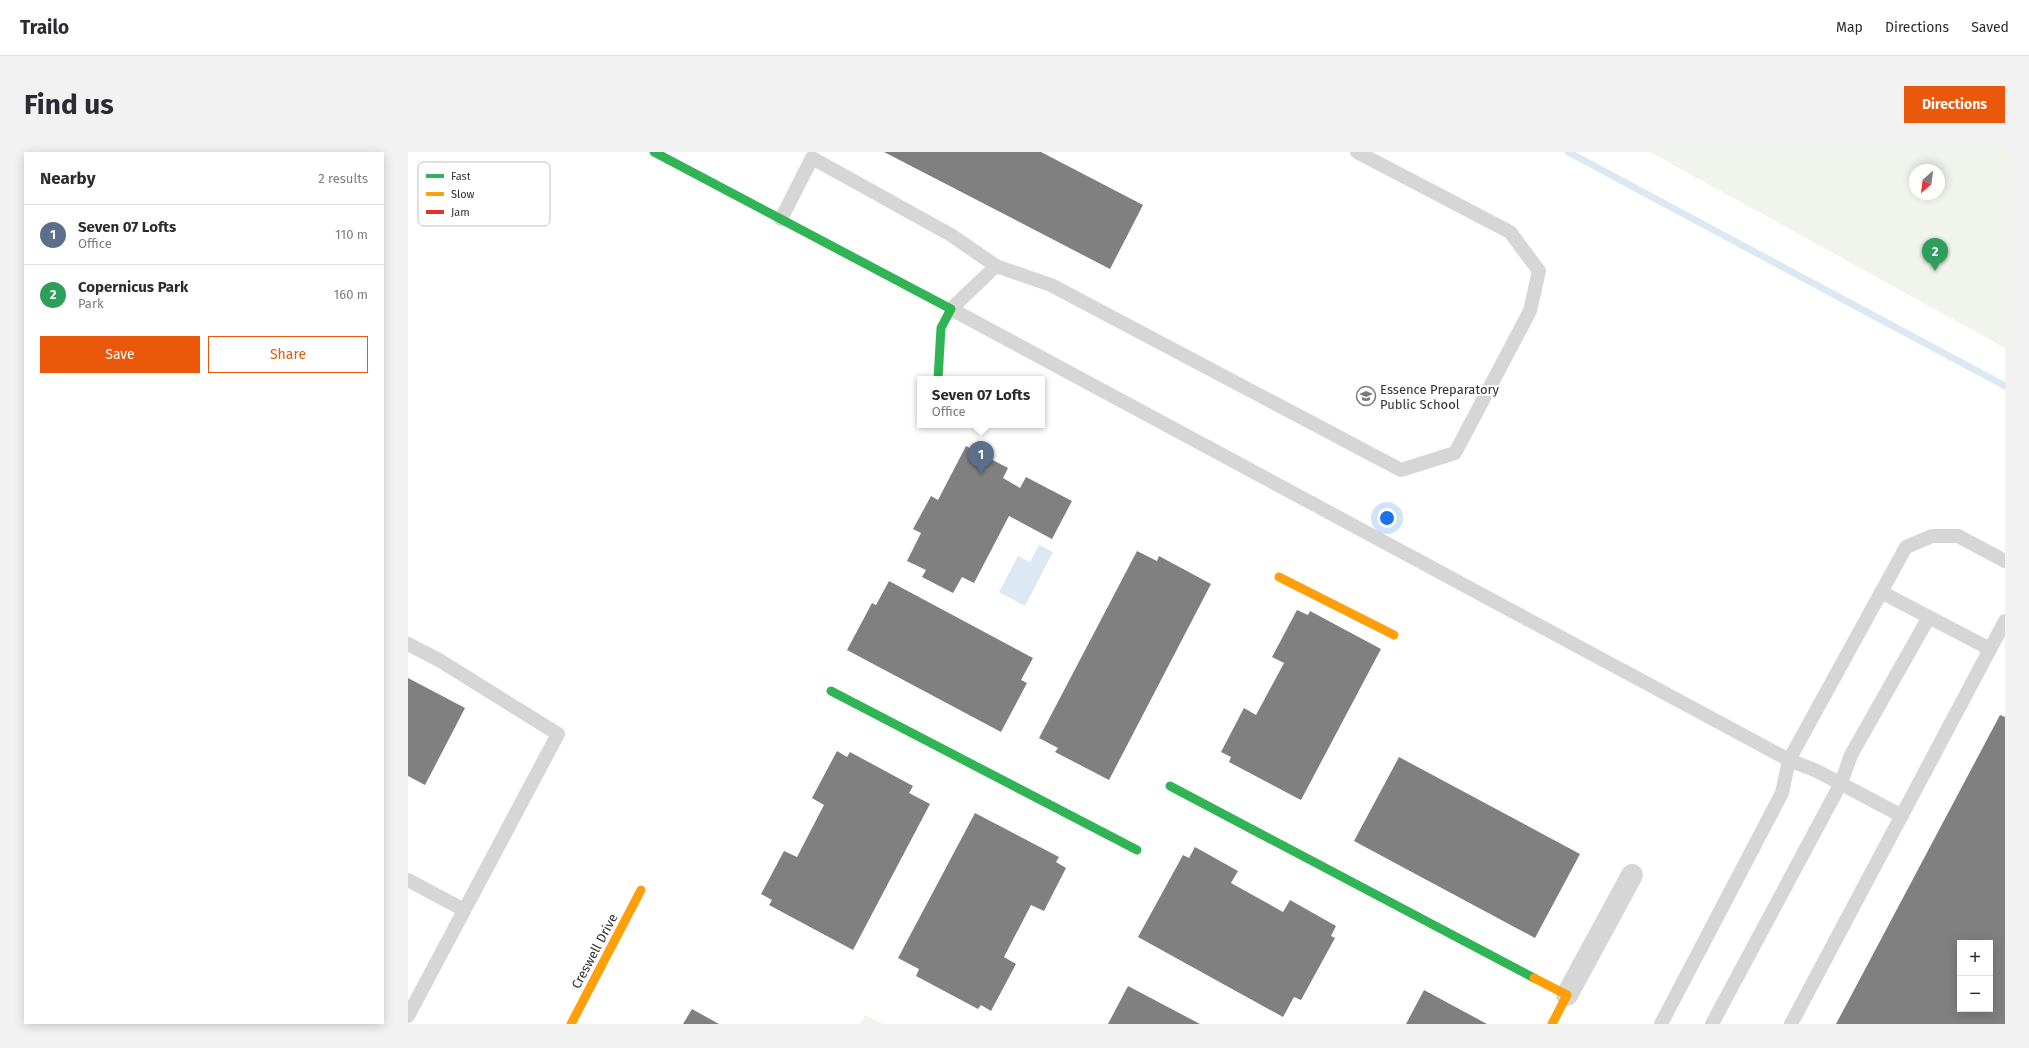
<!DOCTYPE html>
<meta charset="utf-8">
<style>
body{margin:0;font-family:"Fira Sans",sans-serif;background:#f2f2f3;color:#2b2b33}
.controls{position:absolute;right:12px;bottom:12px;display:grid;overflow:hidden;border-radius:0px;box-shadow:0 2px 10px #0003}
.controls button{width:36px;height:36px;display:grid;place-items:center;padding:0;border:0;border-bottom:1px solid #e1e1e2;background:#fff;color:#2b2b33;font:20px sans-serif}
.compass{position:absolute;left:1501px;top:12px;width:36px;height:36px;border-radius:50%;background:#fff;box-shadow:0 2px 10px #0003;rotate:208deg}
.you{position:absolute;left:979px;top:366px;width:14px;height:14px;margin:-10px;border:3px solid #fff;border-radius:50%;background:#1a73e8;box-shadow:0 0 0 6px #1a73e833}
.badge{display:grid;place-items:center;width:26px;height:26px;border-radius:50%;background:#ea580c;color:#fff;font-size:13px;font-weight:700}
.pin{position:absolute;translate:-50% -33px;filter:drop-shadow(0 1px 2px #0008)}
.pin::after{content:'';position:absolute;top:21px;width:14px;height:12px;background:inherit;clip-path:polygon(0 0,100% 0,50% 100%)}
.popup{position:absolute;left:509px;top:224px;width:128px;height:52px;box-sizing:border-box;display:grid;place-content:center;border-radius:0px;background:#fff;filter:drop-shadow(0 1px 3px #0005);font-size:13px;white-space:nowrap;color:#7c7c81}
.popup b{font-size:15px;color:#2b2b33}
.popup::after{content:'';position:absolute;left:50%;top:100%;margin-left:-8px;border:8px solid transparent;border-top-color:#fff}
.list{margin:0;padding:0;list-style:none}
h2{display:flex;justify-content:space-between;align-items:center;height:52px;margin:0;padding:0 16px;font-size:17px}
h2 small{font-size:13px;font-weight:400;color:#7c7c81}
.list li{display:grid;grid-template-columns:26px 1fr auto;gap:12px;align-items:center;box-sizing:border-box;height:60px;padding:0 16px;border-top:1px solid #e1e1e2}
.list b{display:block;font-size:15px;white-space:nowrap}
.list p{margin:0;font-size:13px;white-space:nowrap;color:#7c7c81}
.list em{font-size:13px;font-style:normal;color:#7c7c81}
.actions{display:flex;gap:8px;padding:12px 16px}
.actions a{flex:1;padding:9px 0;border:1px solid #ea580c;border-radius:0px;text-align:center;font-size:14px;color:#ea580c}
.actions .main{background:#ea580c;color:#fff}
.map{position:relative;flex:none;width:1597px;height:872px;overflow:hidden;border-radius:0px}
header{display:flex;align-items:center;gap:24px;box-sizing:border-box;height:56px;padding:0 20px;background:#fff;border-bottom:1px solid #e1e1e2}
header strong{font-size:19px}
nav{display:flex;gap:22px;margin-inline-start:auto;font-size:14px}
.intro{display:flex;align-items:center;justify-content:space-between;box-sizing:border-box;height:96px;padding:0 24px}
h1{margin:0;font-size:28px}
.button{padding:10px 18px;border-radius:0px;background:#ea580c;color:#fff;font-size:14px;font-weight:700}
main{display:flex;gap:24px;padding:0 24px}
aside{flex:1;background:#fff;border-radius:0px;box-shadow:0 2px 10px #0003}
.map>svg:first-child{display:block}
.green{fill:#f1f4ed;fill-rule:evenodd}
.water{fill:#dde9f2}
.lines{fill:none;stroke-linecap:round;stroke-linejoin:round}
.stream{stroke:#dde9f2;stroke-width:7}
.building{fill:#808080;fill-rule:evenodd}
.lane{stroke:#d6d6d6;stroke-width:14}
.street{stroke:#d6d6d6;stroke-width:22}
.fast{stroke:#30b455;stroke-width:9}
.slow{stroke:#ff9f0a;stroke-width:9}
.labels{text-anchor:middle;stroke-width:4;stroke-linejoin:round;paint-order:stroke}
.poi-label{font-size:13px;fill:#323232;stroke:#fff;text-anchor:start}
.street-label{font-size:13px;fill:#323232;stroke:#fff}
.key{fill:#fff;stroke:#c2c2c2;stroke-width:1}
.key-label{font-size:11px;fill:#323232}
</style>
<header>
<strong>Trailo</strong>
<nav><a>Map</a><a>Directions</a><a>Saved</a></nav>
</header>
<div class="intro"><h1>Find us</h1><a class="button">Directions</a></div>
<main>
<aside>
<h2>Nearby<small>2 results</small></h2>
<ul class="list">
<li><span class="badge" style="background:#5c6f8a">1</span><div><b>Seven 07 Lofts</b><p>Office</p></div><em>110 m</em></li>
<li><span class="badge" style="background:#2e9e5b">2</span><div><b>Copernicus Park</b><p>Park</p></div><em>160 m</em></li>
</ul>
<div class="actions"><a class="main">Save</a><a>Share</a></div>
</aside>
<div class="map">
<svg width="1597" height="872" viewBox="0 0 1597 872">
<rect width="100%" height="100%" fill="#fff"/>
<g class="green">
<path d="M1242,0h355v196zM1507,18h24v24h-24z"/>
<path d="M457,863l18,9h-23z"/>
</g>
<path class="water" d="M631,393l14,7 -28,54 -26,-14 19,-36 12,6z"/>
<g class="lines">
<path class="stream" d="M1160,0l437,234"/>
</g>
<g class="building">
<path d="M476,0h157l102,53 -33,64z"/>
<path d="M558,294l42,22 -5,10 17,10 6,-11 46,24 -20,38 -43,-23 -35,67 -12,-6 -9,16 -31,-16 4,-7 -19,-9 14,-28 -8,-4 18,-33 7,4z"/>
<path d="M729,399l20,10 2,-5 52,28 -102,196 -54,-28 3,-4 -19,-10z"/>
<path d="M481,429l144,77 -12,22 6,3 -26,49 -154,-82 25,-47 4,2z"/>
<path d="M889,458l11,5 2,-4 71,38 -80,151 -72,-38 2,-5 -10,-5 23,-44 12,7 28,-52 -12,-6z"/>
<path d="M0,526l57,30 -40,77 -17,-9z"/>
<path d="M1592,563l5,2v307h-169zM1552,791h30v66h-30z"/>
<path d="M429,599l10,6 3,-5 63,34 -4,7 21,11 -77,146 -84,-45 3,-5 -11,-6 23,-43 13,6 27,-52 -12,-7z"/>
<path d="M991,605l181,97 -45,84 -181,-97z"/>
<path d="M567,661l84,44 -3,5 10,6 -22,43 -13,-6 -27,52 12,7 -25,47 -10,-6 -3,4 -62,-33 3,-7 -21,-11z"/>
<path d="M787,695l43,24 -7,12 52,29 7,-12 46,26 -5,10 4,2 -34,62 -7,-3 -11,20 -145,-80 45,-82 6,3z"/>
<path d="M720,834l72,38h-92z"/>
<path d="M1016,838l63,34h-81z"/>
<path d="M284,857l27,15h-36z"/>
</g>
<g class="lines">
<g class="lane">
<path d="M373,67l31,-61 139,77 45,31 55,19 350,185 54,-17 75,-142 9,-40 -29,-39 -153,-80"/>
<path d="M588,114l-45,43 838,451 28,11 85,45"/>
<path d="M1473,440l109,57"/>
<path d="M0,492l31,16 119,74 -150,282"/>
<path d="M0,728l56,30"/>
<path d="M1253,872l121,-231 7,-33 117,-213 26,-11h26l47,25"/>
<path d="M1304,872l129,-241 10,-28 78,-138"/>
<path d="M1383,872l214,-403"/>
</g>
<path class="street" d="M1159,843l65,-120"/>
<g class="fast">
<path d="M246,0l297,157 -10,19 -3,51"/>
<path d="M423,539l306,159"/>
<path d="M762,634l364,192"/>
</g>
<g class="slow">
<path d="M871,425l115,58"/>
<path d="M1126,826l33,17 -15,29"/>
<path d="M163,872l70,-134"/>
</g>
</g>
<defs>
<symbol id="school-ring" viewBox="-11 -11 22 22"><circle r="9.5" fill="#fff" stroke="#7a7a7a" stroke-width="1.5"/><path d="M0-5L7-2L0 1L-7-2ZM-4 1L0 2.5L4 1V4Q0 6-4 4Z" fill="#7a7a7a"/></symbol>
</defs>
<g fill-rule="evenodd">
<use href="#school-ring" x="947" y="233" width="22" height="22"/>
</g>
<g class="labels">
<g class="poi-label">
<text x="972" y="242">Essence Preparatory<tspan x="972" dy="15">Public School</tspan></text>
</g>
<g class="street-label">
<text transform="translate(186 799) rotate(-62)" y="5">Creswell Drive</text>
</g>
</g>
<rect x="10" y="10" width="132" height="64" rx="6" class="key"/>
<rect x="18" y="22" width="18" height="4" fill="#30b455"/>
<rect x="18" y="40" width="18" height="4" fill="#ff9f0a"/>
<rect x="18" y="58" width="18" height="4" fill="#e5322d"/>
<g class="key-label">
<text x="43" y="28">Fast</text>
<text x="43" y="46">Slow</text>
<text x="43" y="64">Jam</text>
</g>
</svg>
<div class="controls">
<button>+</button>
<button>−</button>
</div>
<svg class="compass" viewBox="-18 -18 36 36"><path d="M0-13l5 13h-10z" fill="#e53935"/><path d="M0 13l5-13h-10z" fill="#7c7c81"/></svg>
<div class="you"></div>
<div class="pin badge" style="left:573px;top:322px;background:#5c6f8a">1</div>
<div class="popup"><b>Seven 07 Lofts</b>Office</div>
<div class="pin badge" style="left:1527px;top:119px;background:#2e9e5b">2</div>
</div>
</main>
